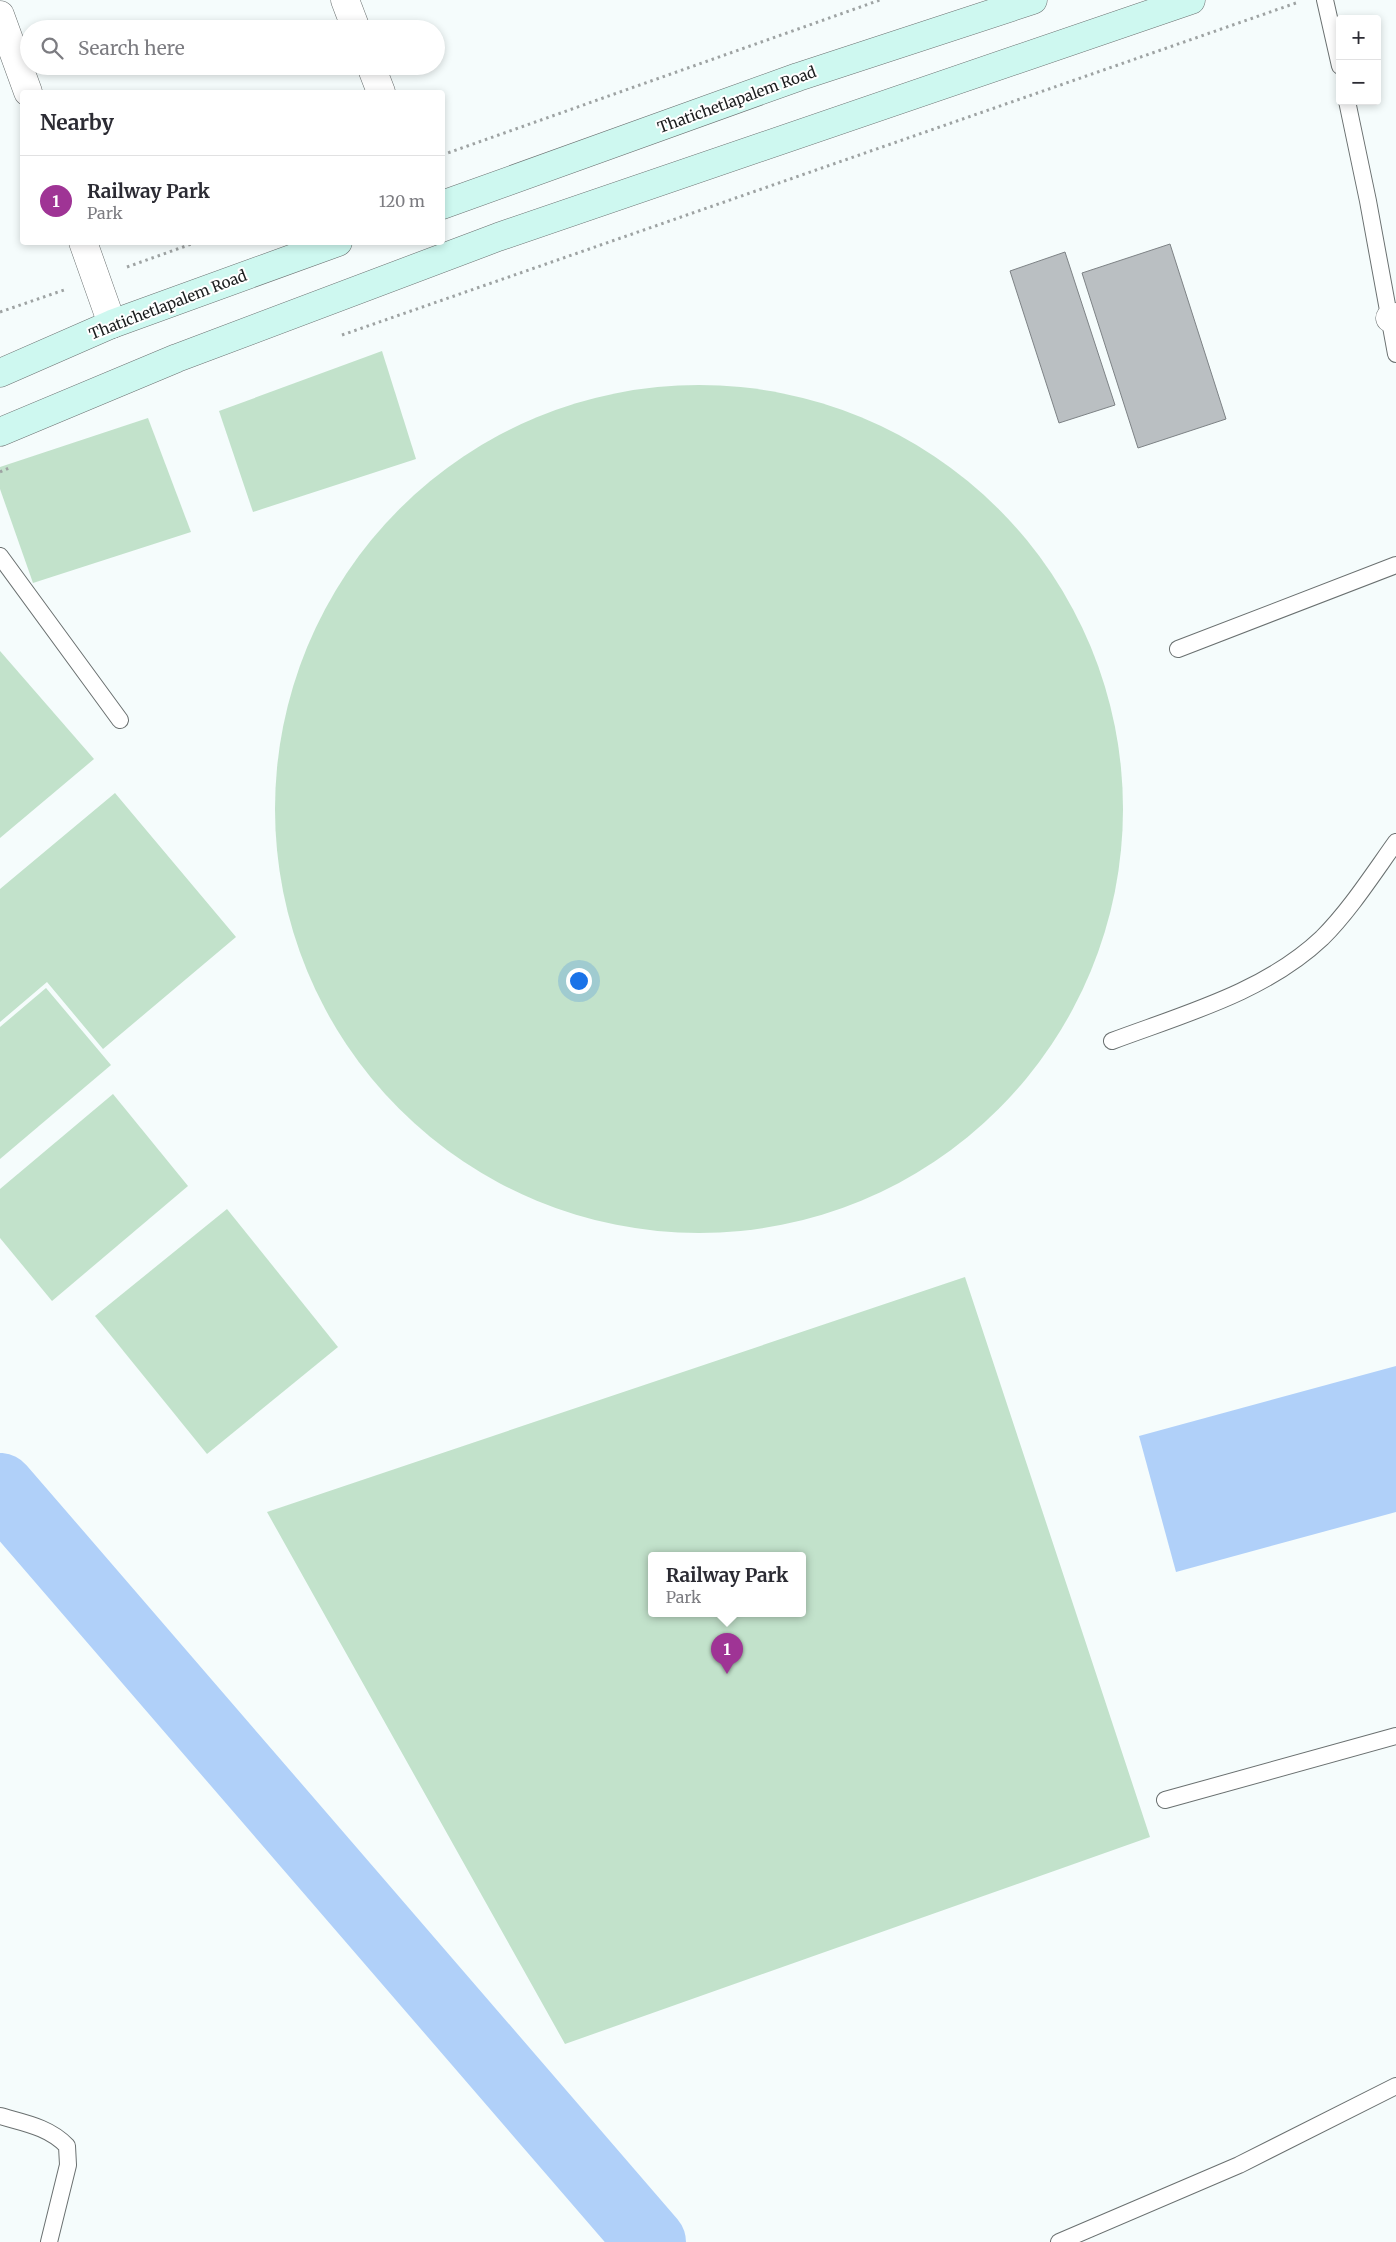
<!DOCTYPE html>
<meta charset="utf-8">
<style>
body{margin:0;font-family:Merriweather,serif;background:#f2f2f3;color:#2b2b33}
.controls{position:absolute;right:15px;top:15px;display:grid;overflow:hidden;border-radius:5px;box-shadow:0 2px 8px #0003}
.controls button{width:45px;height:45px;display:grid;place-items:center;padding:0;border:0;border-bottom:1px solid #e1e1e2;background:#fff;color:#2b2b33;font:25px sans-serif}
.you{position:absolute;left:578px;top:980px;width:18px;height:18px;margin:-12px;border:4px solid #fff;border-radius:50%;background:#1a73e8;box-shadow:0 0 0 8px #1a73e833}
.badge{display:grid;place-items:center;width:32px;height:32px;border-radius:50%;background:#9f3495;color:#fff;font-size:16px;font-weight:700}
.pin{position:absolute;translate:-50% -41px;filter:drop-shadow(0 1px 2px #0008)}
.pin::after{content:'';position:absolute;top:26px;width:18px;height:15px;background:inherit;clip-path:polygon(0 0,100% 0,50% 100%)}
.popup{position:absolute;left:648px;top:1552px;width:158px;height:65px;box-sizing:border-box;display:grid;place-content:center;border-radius:5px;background:#fff;filter:drop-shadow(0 1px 4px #0005);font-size:16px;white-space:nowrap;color:#7c7c81}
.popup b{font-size:19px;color:#2b2b33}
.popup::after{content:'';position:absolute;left:50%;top:100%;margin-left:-10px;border:10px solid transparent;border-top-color:#fff}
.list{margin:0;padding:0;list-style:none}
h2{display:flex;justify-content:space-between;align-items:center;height:65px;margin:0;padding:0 20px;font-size:21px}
h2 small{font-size:16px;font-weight:400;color:#7c7c81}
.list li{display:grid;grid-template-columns:32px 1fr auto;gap:15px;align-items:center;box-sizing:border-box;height:90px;padding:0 20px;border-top:1px solid #e1e1e2}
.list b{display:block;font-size:19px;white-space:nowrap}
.list p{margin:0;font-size:16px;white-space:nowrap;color:#7c7c81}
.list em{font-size:16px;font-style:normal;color:#7c7c81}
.icon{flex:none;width:28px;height:28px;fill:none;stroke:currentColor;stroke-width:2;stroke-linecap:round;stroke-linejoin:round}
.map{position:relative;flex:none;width:1396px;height:2242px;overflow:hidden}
.search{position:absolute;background:#fff;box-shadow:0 2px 8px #0003;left:20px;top:20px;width:425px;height:55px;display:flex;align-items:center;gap:12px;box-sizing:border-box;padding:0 18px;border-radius:28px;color:#7c7c81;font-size:19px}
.panel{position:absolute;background:#fff;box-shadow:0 2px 8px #0003;left:20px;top:90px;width:425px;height:155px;border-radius:5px}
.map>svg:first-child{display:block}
.green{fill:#c2e2cb;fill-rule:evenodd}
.water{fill:#b0d0f9}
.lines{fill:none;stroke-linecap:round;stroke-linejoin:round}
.river{stroke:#b0d0f9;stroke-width:70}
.building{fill:#babfc2;stroke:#7d8285}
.service-casing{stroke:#6a7070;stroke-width:18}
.minor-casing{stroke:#6a7070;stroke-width:29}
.secondary-casing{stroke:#6a7070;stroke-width:29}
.path{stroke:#9ea3a3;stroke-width:3;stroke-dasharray:2.5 4;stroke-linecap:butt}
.service{stroke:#fff;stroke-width:16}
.minor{stroke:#fff;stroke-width:28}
.secondary{stroke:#cef8f0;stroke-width:28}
.labels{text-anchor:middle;stroke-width:4;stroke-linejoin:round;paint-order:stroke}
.street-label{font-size:15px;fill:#1b1d1e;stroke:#fff}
</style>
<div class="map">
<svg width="1396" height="2242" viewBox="0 0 1396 2242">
<rect width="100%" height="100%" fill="#f5fcfc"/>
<g class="green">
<path d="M382,351l34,108 -163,53 -34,-101z"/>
<circle cx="699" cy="809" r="424"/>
<path d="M148,418l43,114 -158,51 -33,-94v-22z"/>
<path d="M0,651l94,108 -94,79z"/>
<path d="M115,793l121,144 -133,112 -56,-67 -47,40v-133z"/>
<path d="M46,988l65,77 -111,94v-132z"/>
<path d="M113,1094l75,92 -136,115 -52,-63v-49z"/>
<path d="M227,1209l111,138 -131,107 -112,-138z"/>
<path d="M965,1277l185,560 -585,207 -298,-532zM652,1555h150v58h-150z"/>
</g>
<path class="water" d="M1396,1366v146l-220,60 -37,-136z"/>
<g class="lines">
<path class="river" d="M0,1488l651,754"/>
</g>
<g class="building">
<path d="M1170,244l56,175 -88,29 -56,-175z"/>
<path d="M1065,252l50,153 -56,18 -49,-152z"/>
</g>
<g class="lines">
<defs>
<g id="service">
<path d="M1325,0l15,66"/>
<path d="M1347,101l21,100 28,153"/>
<path d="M0,556l120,164"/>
<path d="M1178,649l218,-84"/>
<path d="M1112,1041c72,-27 153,-49 210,-103 28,-28 51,-64 74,-96"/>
<path d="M1165,1800l231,-64"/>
<path d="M0,2116c24,7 49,11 67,30l1,19 -19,77"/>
<path d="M1059,2242l180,-77 157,-79"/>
</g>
<g id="minor">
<path d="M345,0l11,29"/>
<path d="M0,15l28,77"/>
<path d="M371,66l10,26"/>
<path d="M83,242l29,82"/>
<path d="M1390,318l6,-1"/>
</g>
<g id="secondary">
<path d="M442,205l356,-128 235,-77"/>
<path d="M0,373l112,-49 226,-82"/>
<path d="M0,432l177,-74 321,-121 693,-237"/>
</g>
</defs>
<use href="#service" class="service-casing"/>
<use href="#minor" class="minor-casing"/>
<use href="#secondary" class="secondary-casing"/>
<g class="path">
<path d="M442,155l438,-155"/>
<path d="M127,267l70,-25"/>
<path d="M0,312l64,-22"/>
<path d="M342,335l954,-332"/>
<path d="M0,472l11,-5"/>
</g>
<use href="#service" class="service"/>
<use href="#minor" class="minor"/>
<use href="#secondary" class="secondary"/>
</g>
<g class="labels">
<g class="street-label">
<text transform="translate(737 100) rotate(-20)" y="5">Thatichetlapalem Road</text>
<text transform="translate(168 305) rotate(-21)" y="5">Thatichetlapalem Road</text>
</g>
</g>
</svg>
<div class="controls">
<button>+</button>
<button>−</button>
</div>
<div class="you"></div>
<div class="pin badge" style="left:727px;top:1674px">1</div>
<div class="popup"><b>Railway Park</b>Park</div>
<div class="search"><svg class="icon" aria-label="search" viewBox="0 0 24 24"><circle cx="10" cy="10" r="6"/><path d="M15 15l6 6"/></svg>Search here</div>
<section class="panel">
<h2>Nearby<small></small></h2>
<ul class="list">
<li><span class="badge">1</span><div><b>Railway Park</b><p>Park</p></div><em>120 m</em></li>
</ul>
</section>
</div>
